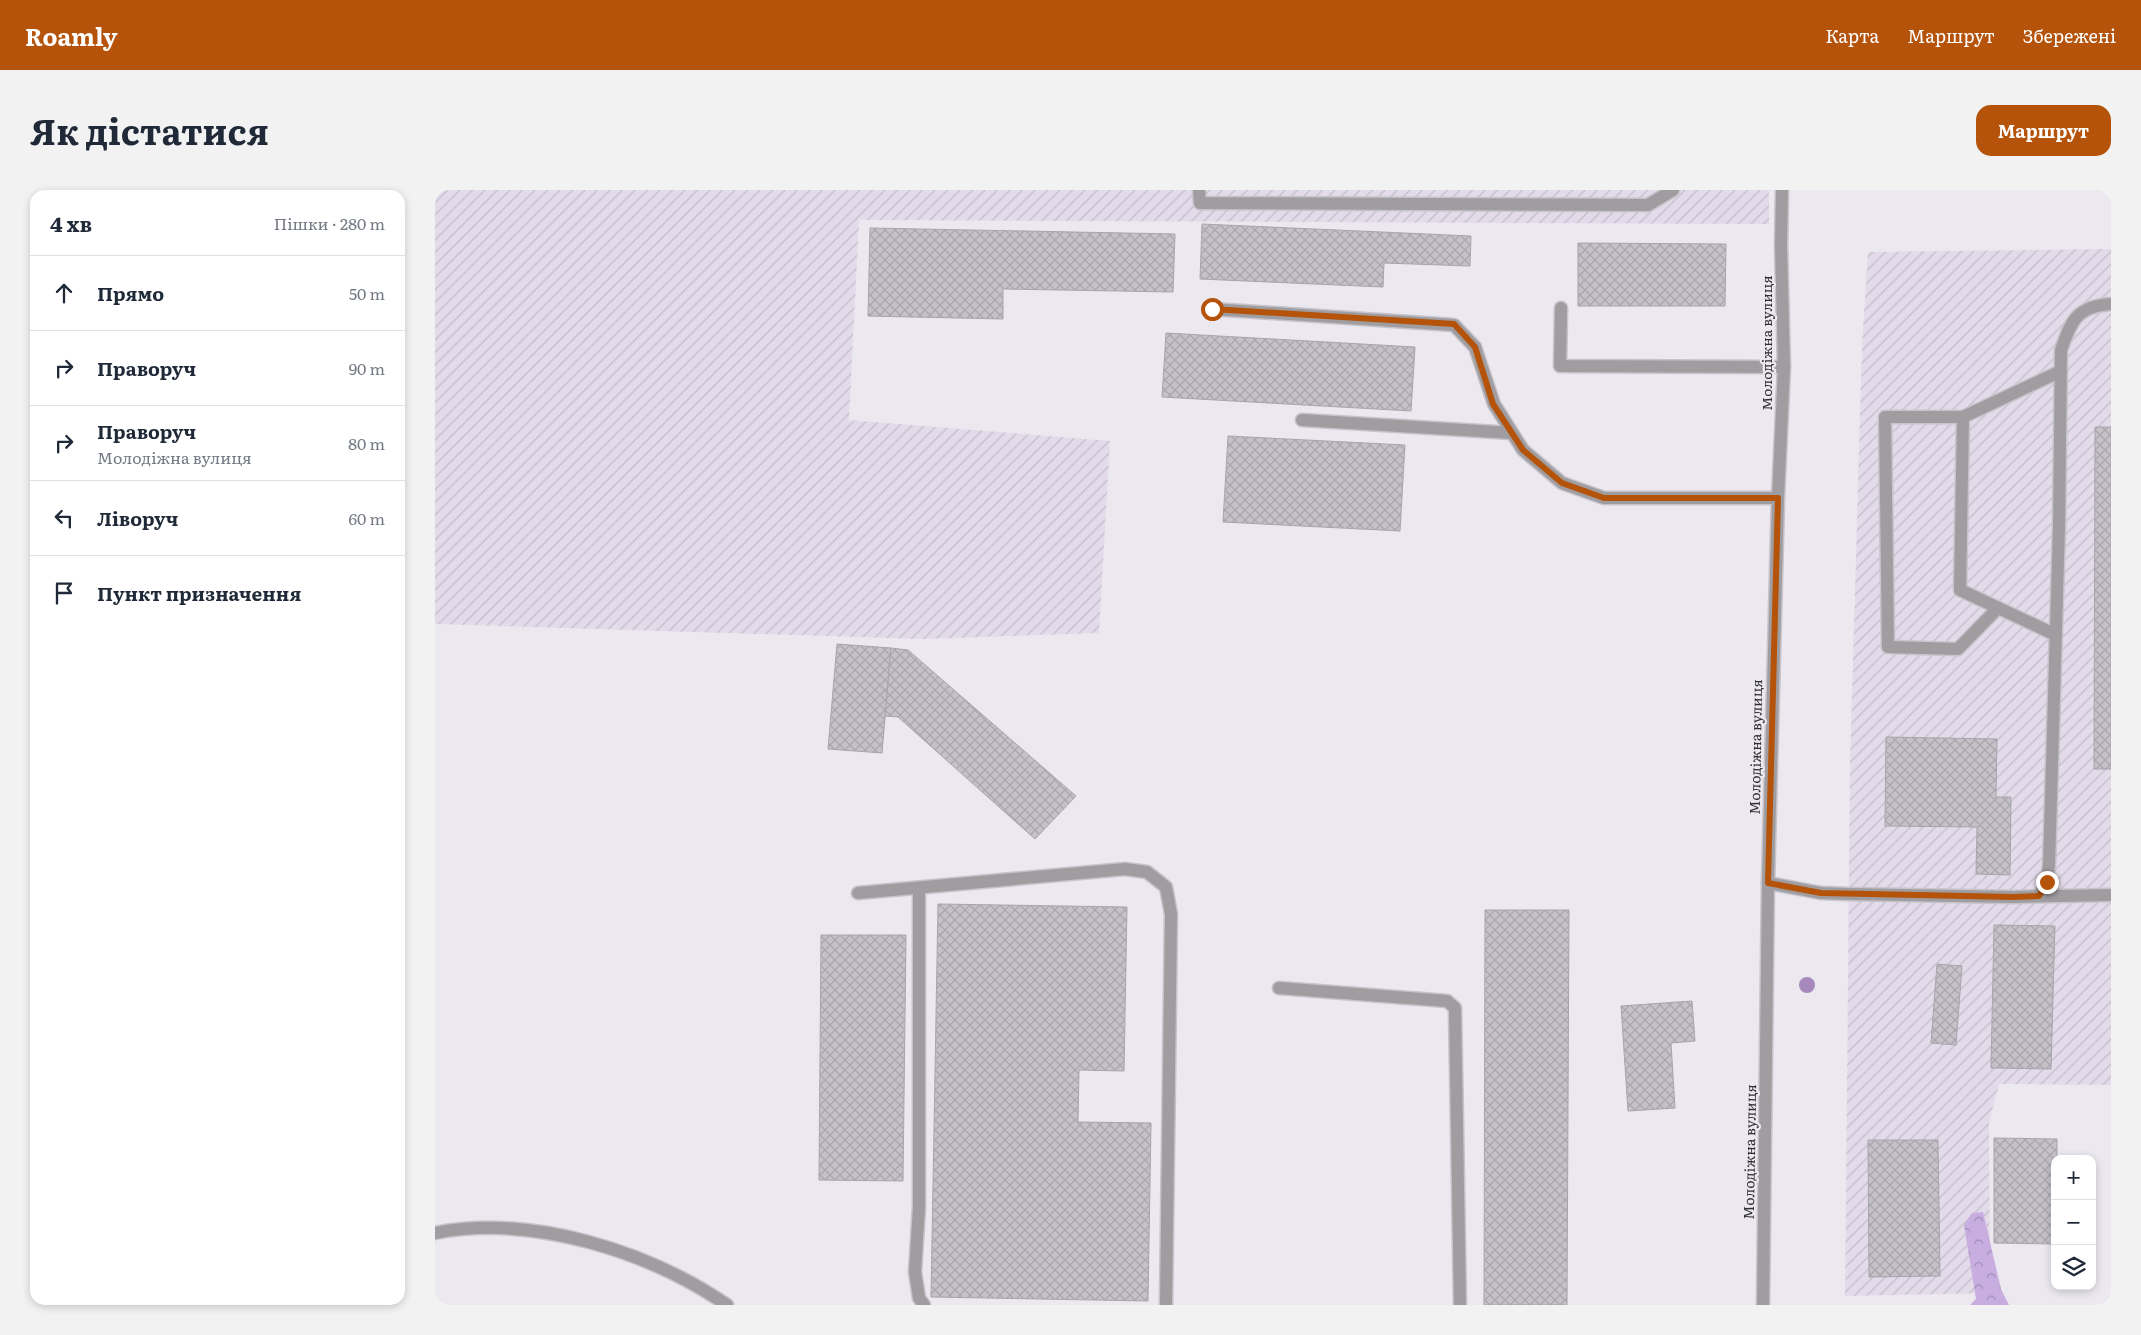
<!DOCTYPE html>
<html lang="uk">
<meta charset="utf-8">
<style>
body{margin:0;font-family:Literata,serif;background:#f2f2f3;color:#1f2937}
.controls{position:absolute;right:15px;bottom:15px;display:grid;overflow:hidden;border-radius:10px;box-shadow:0 2px 8px #0003}
.controls button{width:45px;height:45px;display:grid;place-items:center;padding:0;border:0;border-bottom:1px solid #e0e1e3;background:#fff;color:#1f2937;font:25px sans-serif}
.stop{position:absolute;width:15px;height:15px;margin:-11px;border:4px solid #b45309;border-radius:50%;background:#fff}
.stop.end{background:#b45309;border-color:#fff;box-shadow:0 1px 5px #0008}
.list{margin:0;padding:0;list-style:none}
h2{display:flex;justify-content:space-between;align-items:center;height:65px;margin:0;padding:0 20px;font-size:21px}
h2 small{font-size:16px;font-weight:400;color:#747a83}
.list li{display:grid;grid-template-columns:32px 1fr auto;gap:15px;align-items:center;box-sizing:border-box;height:75px;padding:0 20px;border-top:1px solid #e0e1e3}
.list b{display:block;font-size:19px;white-space:nowrap}
.list p{margin:0;font-size:16px;white-space:nowrap;color:#747a83}
.list em{font-size:16px;font-style:normal;color:#747a83}
.icon{flex:none;width:28px;height:28px;fill:none;stroke:currentColor;stroke-width:2;stroke-linecap:round;stroke-linejoin:round}
.map{position:relative;flex:none;width:1676px;height:1115px;overflow:hidden;border-radius:15px}
header{display:flex;align-items:center;gap:30px;box-sizing:border-box;height:70px;padding:0 25px;background:#b45309;color:#fff}
header strong{font-size:24px}
nav{display:flex;gap:28px;margin-inline-start:auto;font-size:18px}
.intro{display:flex;align-items:center;justify-content:space-between;box-sizing:border-box;height:120px;padding:0 30px}
h1{margin:0;font-size:35px}
.button{padding:12px 22px;border-radius:15px;background:#b45309;color:#fff;font-size:18px;font-weight:700}
main{display:flex;gap:30px;padding:0 30px}
aside{flex:1;background:#fff;border-radius:15px;box-shadow:0 2px 8px #0003}
.map>svg:first-child{display:block}
.industrial{fill:url(#industrial-furrows)}
.forest{fill:url(#forest-crowns)}
.building{fill:url(#building-cross-hatch);stroke:#a8a4ac}
.lines{fill:none;stroke-linecap:round;stroke-linejoin:round}
.lane-casing{stroke:#c6c3ca;stroke-width:15}
.street-casing{stroke:#c6c3ca;stroke-width:15}
.lane{stroke:#9f9da0;stroke-width:12}
.street{stroke:#9f9da0;stroke-width:12}
.tree{fill:#a689ba}
.route{stroke:#b45309;stroke-width:6}
.labels{text-anchor:middle;stroke-width:4.5;stroke-linejoin:round;paint-order:stroke}
.street-label{font-size:14px;fill:#2f2e31;stroke:#ece8f0}
</style>
<header>
<strong>Roamly</strong>
<nav><a>Карта</a><a>Маршрут</a><a>Збережені</a></nav>
</header>
<div class="intro"><h1>Як дістатися</h1><a class="button">Маршрут</a></div>
<main>
<aside>
<h2>4 хв<small>Пішки · 280 m</small></h2>
<ul class="list">
<li><svg class="icon" aria-label="ahead" viewBox="0 0 24 24"><path d="M12 20V5M6 11l6-6 6 6"/></svg><div><b>Прямо</b></div><em>50 m</em></li>
<li><svg class="icon" aria-label="right" viewBox="0 0 24 24"><path d="M7 20v-9h11M14 6l5 5-5 5"/></svg><div><b>Праворуч</b></div><em>90 m</em></li>
<li><svg class="icon" aria-label="right" viewBox="0 0 24 24"><path d="M7 20v-9h11M14 6l5 5-5 5"/></svg><div><b>Праворуч</b><p>Молодіжна вулиця</p></div><em>80 m</em></li>
<li><svg class="icon" aria-label="left" viewBox="0 0 24 24"><path d="M17 20v-9H6M10 6l-5 5 5 5"/></svg><div><b>Ліворуч</b></div><em>60 m</em></li>
<li><svg class="icon" aria-label="arrive" viewBox="0 0 24 24"><path d="M6 21V4h12l-3 4 3 4H6"/></svg><div><b>Пункт призначення</b></div></li>
</ul>
</aside>
<div class="map">
<svg width="1676" height="1115" viewBox="0 0 1676 1115">
<defs>
<pattern id="industrial-furrows" width="10" height="10" patternUnits="userSpaceOnUse" patternTransform="scale(1.25)"><rect width="10" height="10" fill="#e3dbea"/><path d="M-1 1l2-2M0 10L10 0M9 11l2-2" fill="none" stroke="#c3bcc9"/></pattern>
<pattern id="forest-crowns" width="20" height="18" patternUnits="userSpaceOnUse" patternTransform="scale(1.25)"><rect width="20" height="18" fill="#c8ade0"/><path d="M2 6a3 3 0 1 1 6 0M12 15a3 3 0 1 1 6 0" fill="none" stroke="#a38db6"/></pattern>
<pattern id="building-cross-hatch" width="8" height="8" patternUnits="userSpaceOnUse" patternTransform="scale(1.25)"><rect width="8" height="8" fill="#c5c1c9"/><path d="M0 0l8 8M0 8l8-8" fill="none" stroke="#aaa6ad"/></pattern>
</defs>
<rect width="100%" height="100%" fill="#ece8f0"/>
<g class="industrial">
<path d="M0,0h1334v34l-910,-4 -10,200 261,21 -11,192 -177,6 -487,-15z"/>
<path d="M1676,59v836l-112,-1 -10,38 1,171 -145,3 5,-531 12,-419 6,-94z"/>
</g>
<path class="forest" d="M1548,1022l18,77 8,16h-39l6,-6 -12,-74 8,-12z"/>
<g class="building">
<path d="M767,34l269,12 -1,30 -86,-3 -1,24 -183,-8z"/>
<path d="M435,38l305,6 -2,58 -170,-3v30l-135,-3z"/>
<path d="M1143,53l148,1 -1,62h-147z"/>
<path d="M731,143l249,14 -4,64 -249,-14z"/>
<path d="M1660,237h16v342h-17z"/>
<path d="M793,246l177,9 -5,86 -177,-9z"/>
<path d="M402,454l54,4 -9,105 -54,-4z"/>
<path d="M456,458l17,2 168,146 -41,43 -137,-122 -13,-1z"/>
<path d="M1451,547l111,2 -1,58h15l-1,78 -34,-1 1,-47 -92,-1z"/>
<path d="M503,714l189,3 -3,164 -45,-1 -1,52 73,1 -3,178 -217,-4z"/>
<path d="M1050,720h84l-2,395h-83z"/>
<path d="M1559,735l61,1 -4,143 -60,-1z"/>
<path d="M386,745h85l-3,246 -84,-1z"/>
<path d="M1502,774l25,2 -6,79 -25,-2z"/>
<path d="M1257,811l3,40 -24,2 4,65 -47,3 -7,-105z"/>
<path d="M1559,948l63,1v20h-2v85l-61,-1z"/>
<path d="M1433,950h70l2,136 -71,1z"/>
</g>
<g class="lines">
<defs>
<g id="lane">
<path d="M764,0l1,13 448,2 25,-15"/>
<path d="M1126,118l-1,58 224,1"/>
<path d="M777,119l242,16 21,22 19,57 29,46 39,33 42,15h174"/>
<path d="M1528,227h-78l3,230 70,2 40,-41"/>
<path d="M867,230l210,13"/>
<path d="M1621,445l-96,-45 3,-173 98,-46"/>
<path d="M1333,693l53,10 28,1 164,3 98,-2"/>
<path d="M484,698v319l-4,65 4,26 5,7"/>
<path d="M423,703l267,-24 22,3 19,15 5,27 -5,391"/>
<path d="M1604,706l8,-14 2,-17 10,-338 2,-177c10,-29 16,-44 50,-46"/>
<path d="M844,798l168,13 8,7 5,297"/>
<path d="M0,1043c96,-19 213,18 292,72"/>
</g>
<path id="street" d="M1328,1115l5,-422 10,-385 6,-131 -3,-121 1,-56"/>
</defs>
<use href="#lane" class="lane-casing"/>
<use href="#street" class="street-casing"/>
<use href="#lane" class="lane"/>
<use href="#street" class="street"/>
</g>
<circle class="tree" cx="1372" cy="795" r="8"/>
<g class="lines">
<path class="route" d="M777,119l242,15 21,23 18,57 30,46 39,33 42,15h174l-10,385 53,10 192,4 26,-1 8,-14"/>
</g>
<g class="labels">
<g class="street-label">
<text transform="translate(1332 153) rotate(-90)" y="5">Молодіжна вулиця</text>
<text transform="translate(1321 557) rotate(-89)" y="5">Молодіжна вулиця</text>
<text transform="translate(1315 962) rotate(-89)" y="5">Молодіжна вулиця</text>
</g>
</g>
</svg>
<div class="controls">
<button>+</button>
<button>−</button>
<button><svg class="icon" aria-label="layers" viewBox="0 0 24 24"><path d="M12 4l9 5-9 5-9-5zM3 14l9 5 9-5"/></svg></button>
</div>
<div class="stop" style="left:777px;top:119px"></div>
<div class="stop end" style="left:1612px;top:692px"></div>
</div>
</main>
